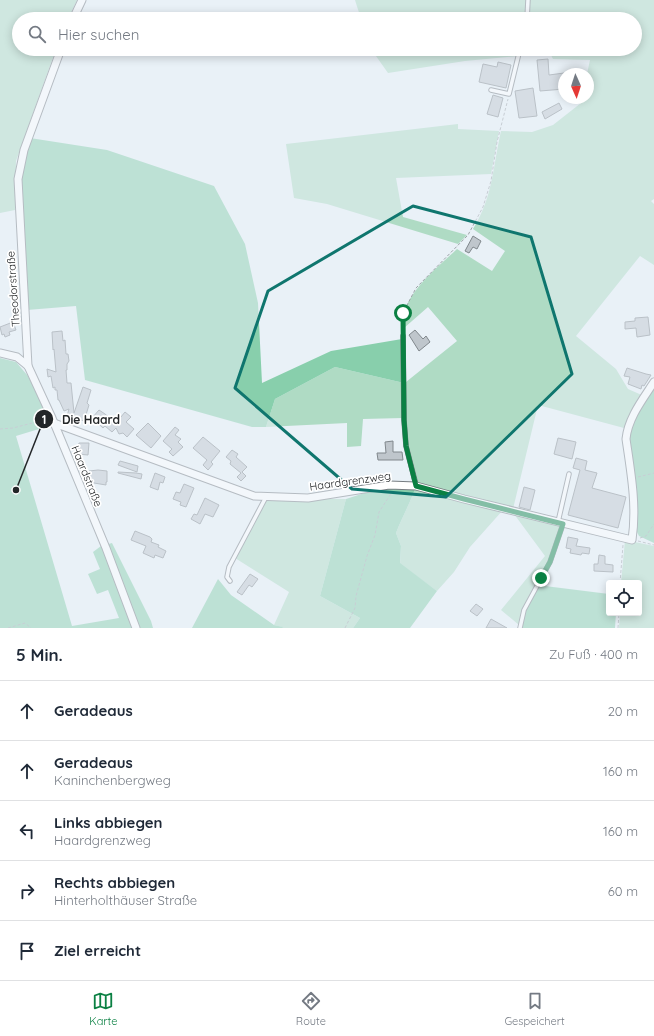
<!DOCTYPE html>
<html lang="de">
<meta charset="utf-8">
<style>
body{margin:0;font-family:Quicksand,sans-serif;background:#f2f2f3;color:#1f2937}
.controls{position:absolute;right:12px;bottom:12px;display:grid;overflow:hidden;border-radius:4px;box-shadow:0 2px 10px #0003}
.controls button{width:36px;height:36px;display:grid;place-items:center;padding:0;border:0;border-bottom:1px solid #e0e1e3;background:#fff;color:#1f2937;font:20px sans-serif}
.compass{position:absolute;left:558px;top:68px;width:36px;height:36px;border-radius:50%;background:#fff;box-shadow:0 2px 10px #0003;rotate:177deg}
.stop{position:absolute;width:12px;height:12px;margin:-9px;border:3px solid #0b8043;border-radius:50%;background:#fff}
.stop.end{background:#0b8043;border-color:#fff;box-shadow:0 1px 4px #0008}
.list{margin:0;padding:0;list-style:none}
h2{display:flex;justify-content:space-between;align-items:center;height:52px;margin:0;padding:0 16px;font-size:17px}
h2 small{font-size:13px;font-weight:400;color:#747a83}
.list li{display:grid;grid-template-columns:26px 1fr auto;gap:12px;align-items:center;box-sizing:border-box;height:60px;padding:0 16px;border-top:1px solid #e0e1e3}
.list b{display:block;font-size:15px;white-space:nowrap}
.list p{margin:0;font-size:13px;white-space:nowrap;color:#747a83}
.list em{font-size:13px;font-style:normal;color:#747a83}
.icon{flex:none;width:22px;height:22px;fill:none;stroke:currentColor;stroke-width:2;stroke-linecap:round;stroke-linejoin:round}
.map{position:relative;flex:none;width:654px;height:628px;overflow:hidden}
.search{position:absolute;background:#fff;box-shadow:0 2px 10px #0003;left:12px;right:12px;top:12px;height:44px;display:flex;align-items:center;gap:10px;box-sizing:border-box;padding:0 14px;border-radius:22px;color:#747a83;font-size:15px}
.sheet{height:352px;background:#fff}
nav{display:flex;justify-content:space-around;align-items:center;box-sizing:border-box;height:56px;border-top:1px solid #e0e1e3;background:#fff;font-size:11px;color:#747a83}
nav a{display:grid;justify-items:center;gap:2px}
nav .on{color:#0b8043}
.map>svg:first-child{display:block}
.green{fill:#afdbc4}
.forest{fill:#88cfac}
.building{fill:#bfc6cc;stroke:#81888d}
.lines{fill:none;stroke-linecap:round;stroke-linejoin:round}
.lane-casing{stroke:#777d82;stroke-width:5.5}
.street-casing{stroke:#777d82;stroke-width:9}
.path{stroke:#9ea4a8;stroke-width:1;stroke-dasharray:3 2;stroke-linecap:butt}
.lane{stroke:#fff;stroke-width:3.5}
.street{stroke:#fff;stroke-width:7}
.route{stroke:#0b8043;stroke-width:5}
.marked{fill:none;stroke:#0f766e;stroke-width:3;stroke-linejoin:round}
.labels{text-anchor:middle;stroke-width:3.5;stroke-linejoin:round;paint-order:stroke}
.street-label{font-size:11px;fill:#232628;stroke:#fff}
.leader{fill:none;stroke:#232628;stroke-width:1.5}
.callout-dot{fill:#232628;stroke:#fff;stroke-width:1.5}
.mark-label{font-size:12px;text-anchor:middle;font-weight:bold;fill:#fff}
.callout-label{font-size:12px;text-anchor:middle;font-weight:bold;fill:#232628;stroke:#fff;stroke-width:3.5;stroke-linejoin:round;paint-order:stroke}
</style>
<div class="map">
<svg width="654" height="628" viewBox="0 0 654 628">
<rect width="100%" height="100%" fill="#e9f1f7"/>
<g class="green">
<path d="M0,0h77l-9,19h-49v30h37l-40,112 -1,49 -15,3z"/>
<path d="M355,0h172l-2,19h-164z"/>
<path d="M529,0h125v199l-3,2 3,3v61l-14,-9 -64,80 40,33 12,20 16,7 -20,32 -86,-23 -25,104 -97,-24 -8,-39 -2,-26v-38l51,-41 -29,-34 -24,21c0,-5 -1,-11 0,-15 6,-24 36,-48 53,-64l35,22 13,-20 -32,-22c20,-32 20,-63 28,-98l31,1 21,-7 28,-22 1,-5h6l-1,-24 3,-14 -37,-1 -5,-10h87v-30h-108z"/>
<path d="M371,49h148l-1,7 -53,5 -77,12z"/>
<path d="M458,124v5l41,2 -8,43 -95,4 7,39 64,18 -9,9 -131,-40 -33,-6 -8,-54z"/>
<path d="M335,367l69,16 -1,35 -40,1 -2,27 -14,1v-24l-81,4 9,-28z"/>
<path d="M416,486l87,24 -33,37 -16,25 -17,19 -37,-27 1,-18 -5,-13c6,-16 15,-31 20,-47z"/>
<path d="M266,498l80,1 -26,97 40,22 -7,10h-71v-1l-8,-2 15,-33 -54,-34z"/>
<path d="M514,514l47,11 -12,37 -26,48 -4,15 -18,-15 44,-54z"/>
<path d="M625,540l29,6v82h-35l1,-15h19v-30h-18z"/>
</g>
<g class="forest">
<path d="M30,138l77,12 107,36 31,58 13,59 4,80 69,-32 71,-12 2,44 -69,-16 -60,32 -9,28h-14l-167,-47 -9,-74 -49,4 -8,-120 7,-40z"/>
<path d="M0,358l16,4 12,14 24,49 -36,11 56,190 47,-8 -11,-28 -11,4 -9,-20 12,-5 -7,-17 8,-6 11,-3 39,78 2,7h-153z"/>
<path d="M654,387v156l-15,-7 -3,-6 -10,-93 6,-18z"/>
<path d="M389,485l27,1c-5,16 -14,31 -20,47l5,13 -1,17 37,28 -27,37h-57l7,-10 -40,-22 26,-97z"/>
<path d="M218,579l13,16 43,30 9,2 -1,1h-90z"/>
<path d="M537,585l72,9v19h7l-1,15h-95l5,-17z"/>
</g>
<g class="building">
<path d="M548,59l1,16 15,-2v16l-24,2 -3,-31z"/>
<path d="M498,62l13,3 -5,23 -27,-6 4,-18 14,3z"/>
<path d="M533,88l4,28 -18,2 -4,-27z"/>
<path d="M493,95l10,3 -5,19 -11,-3z"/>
<path d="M559,103l3,6 -17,10 -3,-7z"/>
<path d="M473,236l8,5 -4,8 -4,-2 -4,6 -4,-2z"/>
<path d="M648,317l2,18 -13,2 -1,-9 -11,1v-7l10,-1v-3z"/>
<path d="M13,322l3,8 -7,2 1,3 -5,2 -1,-3 -2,1 -2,-8z"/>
<path d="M415,330l8,9 3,-3 4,6 -11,9 -10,-16z"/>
<path d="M62,331l1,10 2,-1 1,14h2l1,7 -2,3v6h-1l1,13h4l3,30 9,-26 8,3 -4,13 2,2 -5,16 -17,-5 2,-7 -5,2 -5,-11h-1l-1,-10h-2v-3l-2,1 -2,-12 -3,1 -1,-8 9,3 -2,-23 -1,1 -1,-18z"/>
<path d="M627,368l19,6 5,1 -7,11 -2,-1 -1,4 -13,-5 2,-7 -6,-1z"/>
<path d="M99,410l6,4 11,9 9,-11 6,5 -5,5 8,7 -7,8 -4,-4 -4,1 -3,-6 -4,4 -7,-6 -2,2 -11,-10z"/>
<path d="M148,423l13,13 -10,12 -15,-13z"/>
<path d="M175,427l4,3 -4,5 6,4 -3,3 5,5 -10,9 -4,-4 3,-3 -9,-8z"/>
<path d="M203,437l17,14 -9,11 2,2 -5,6 -5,-5 4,-5 -14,-12z"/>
<path d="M558,438l18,4 -4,17 -18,-5z"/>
<path d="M393,441v11h9l1,8h-25l-1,-7h9l-1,-11z"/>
<path d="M79,443h10l-1,12 -11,-1z"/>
<path d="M232,450l6,4 -2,3 11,10 -5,5 4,4 -5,5 -4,-4 4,-4 -11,-9 1,-3 -5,-4z"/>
<path d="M576,458l11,3 -2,9 12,3 -5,15 34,9 -8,31 -50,-13 12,-45 -7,-2z"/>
<path d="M120,461l18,5 -1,6 -19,-7z"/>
<path d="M98,470l9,1v11h-1v3l-18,-3 1,-11z"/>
<path d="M118,472l18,1 6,1 -1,5 -23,-6z"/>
<path d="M155,473l10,4 -2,6 -3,-1 -2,8 -8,-3z"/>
<path d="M184,484l10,4 -8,19 -6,-2 1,-3 -8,-3 3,-7 4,1z"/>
<path d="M524,487l11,3 -5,20 -11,-3z"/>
<path d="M205,498l14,7 -6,12 -8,-3 -5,10 -9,-5 3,-5 3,1z"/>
<path d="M135,531l15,6 2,2 -1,3 8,3 -1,2 8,4 -3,7 -8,-3 -1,3 -11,-5 3,-7 -15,-6z"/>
<path d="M568,537l10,2 -2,7 14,2 -1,6 -7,-1 -1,2 -11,-2 1,-4 -5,-1z"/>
<path d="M599,555l6,1v8l8,1v7l-19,-1v-7h4z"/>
<path d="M250,574l8,5 -6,8 -3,-2 -7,10 -5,-3z"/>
<path d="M476,604l7,5 -6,7 -7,-5z"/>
<path d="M491,619l16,9h-21z"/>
</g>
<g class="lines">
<defs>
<g id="lane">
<path d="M527,19l1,-19"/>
<path d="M491,90l18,4 11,-45"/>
<path d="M403,336l1,84 2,26 10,39"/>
<path d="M558,522l11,-48"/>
<path d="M230,581l-3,-4 2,-10 37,-70"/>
<path d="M520,628l4,-18 26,-48 13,-38"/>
</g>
<g id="street">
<path d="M73,19l9,-19"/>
<path d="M0,353l17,4 11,9 24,52 54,130 30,80"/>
<path d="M28,366l-10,-187 6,-29 37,-101"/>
<path d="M54,423l200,73 54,2 81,-13 27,1 48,13 168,41c5,-34 -1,-67 -6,-101 2,-21 17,-40 28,-57"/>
</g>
</defs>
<use href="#lane" class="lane-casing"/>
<use href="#street" class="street-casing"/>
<g class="path">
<path d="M403,330v-17l13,-25 52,-53 15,-28 8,-26 6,-39 11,-43"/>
<path d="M0,429l13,-1 31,-8"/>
<path d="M638,477l16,-4"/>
<path d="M640,538l6,-2 8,-12"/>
<path d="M638,541l16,4"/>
<path d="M620,583l3,-38"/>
<path d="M8,628l17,-5 6,5"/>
<path d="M345,628l10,-20 1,-12 11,-40 8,-21 4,-23 13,-20"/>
<path d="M618,628l1,-15"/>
</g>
<use href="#lane" class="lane"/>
<use href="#street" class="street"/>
</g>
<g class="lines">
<path class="route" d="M403,313l1,107 2,26 10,40 48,13 99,25 -13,38 -9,16"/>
</g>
<path d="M0 0H654V628H0ZM413,206l118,31 41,137 -126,123 -94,-8 -117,-101 33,-97z" fill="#e9f1f7" fill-opacity=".55" fill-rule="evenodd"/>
<path class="marked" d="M413,206l118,31 41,137 -126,123 -94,-8 -117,-101 33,-97z"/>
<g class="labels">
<g class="street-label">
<text transform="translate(13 289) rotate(-94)" y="4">Theodorstraße</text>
<text transform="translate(87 476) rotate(68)" y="4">Haardstraße</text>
<text transform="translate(350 481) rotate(-8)" y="4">Haardgrenzweg</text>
</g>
</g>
<path class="leader" d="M16 490L44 419"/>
<g class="callout-dot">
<circle cx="16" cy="490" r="4"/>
<circle cx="44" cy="419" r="10"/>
</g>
<g class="mark-label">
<text x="44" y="424">1</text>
</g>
<g class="callout-label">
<text x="91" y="424">Die Haard</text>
</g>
</svg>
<div class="controls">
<button><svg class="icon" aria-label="locate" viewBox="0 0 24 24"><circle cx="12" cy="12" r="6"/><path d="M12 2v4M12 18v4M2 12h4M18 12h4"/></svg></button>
</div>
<svg class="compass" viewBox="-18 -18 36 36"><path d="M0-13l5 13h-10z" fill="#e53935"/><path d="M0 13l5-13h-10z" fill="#747a83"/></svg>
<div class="stop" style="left:403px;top:313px"></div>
<div class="stop end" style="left:541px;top:578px"></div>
<div class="search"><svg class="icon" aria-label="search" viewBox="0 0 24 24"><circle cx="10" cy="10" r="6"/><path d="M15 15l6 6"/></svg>Hier suchen</div>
</div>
<section class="sheet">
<h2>5 Min.<small>Zu Fuß · 400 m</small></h2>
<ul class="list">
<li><svg class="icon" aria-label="ahead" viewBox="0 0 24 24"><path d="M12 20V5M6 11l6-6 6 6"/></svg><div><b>Geradeaus</b></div><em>20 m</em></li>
<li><svg class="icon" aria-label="ahead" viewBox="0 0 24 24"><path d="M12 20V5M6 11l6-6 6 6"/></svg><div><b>Geradeaus</b><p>Kaninchenbergweg</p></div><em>160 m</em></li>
<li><svg class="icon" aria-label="left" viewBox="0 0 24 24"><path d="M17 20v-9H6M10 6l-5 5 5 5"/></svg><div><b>Links abbiegen</b><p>Haardgrenzweg</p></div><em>160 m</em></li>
<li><svg class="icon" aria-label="right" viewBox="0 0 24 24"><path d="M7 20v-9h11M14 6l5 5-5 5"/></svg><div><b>Rechts abbiegen</b><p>Hinterholthäuser Straße</p></div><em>60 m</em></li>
<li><svg class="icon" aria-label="arrive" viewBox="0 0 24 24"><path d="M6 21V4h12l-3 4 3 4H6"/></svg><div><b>Ziel erreicht</b></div></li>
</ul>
</section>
<nav>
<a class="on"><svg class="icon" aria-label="map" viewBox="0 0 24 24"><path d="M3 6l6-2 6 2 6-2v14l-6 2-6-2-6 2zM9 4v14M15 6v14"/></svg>Karte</a>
<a><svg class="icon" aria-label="directions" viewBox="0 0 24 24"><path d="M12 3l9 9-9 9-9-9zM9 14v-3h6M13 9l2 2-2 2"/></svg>Route</a>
<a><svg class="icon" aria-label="saved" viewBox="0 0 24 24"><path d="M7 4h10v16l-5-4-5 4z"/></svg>Gespeichert</a>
</nav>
